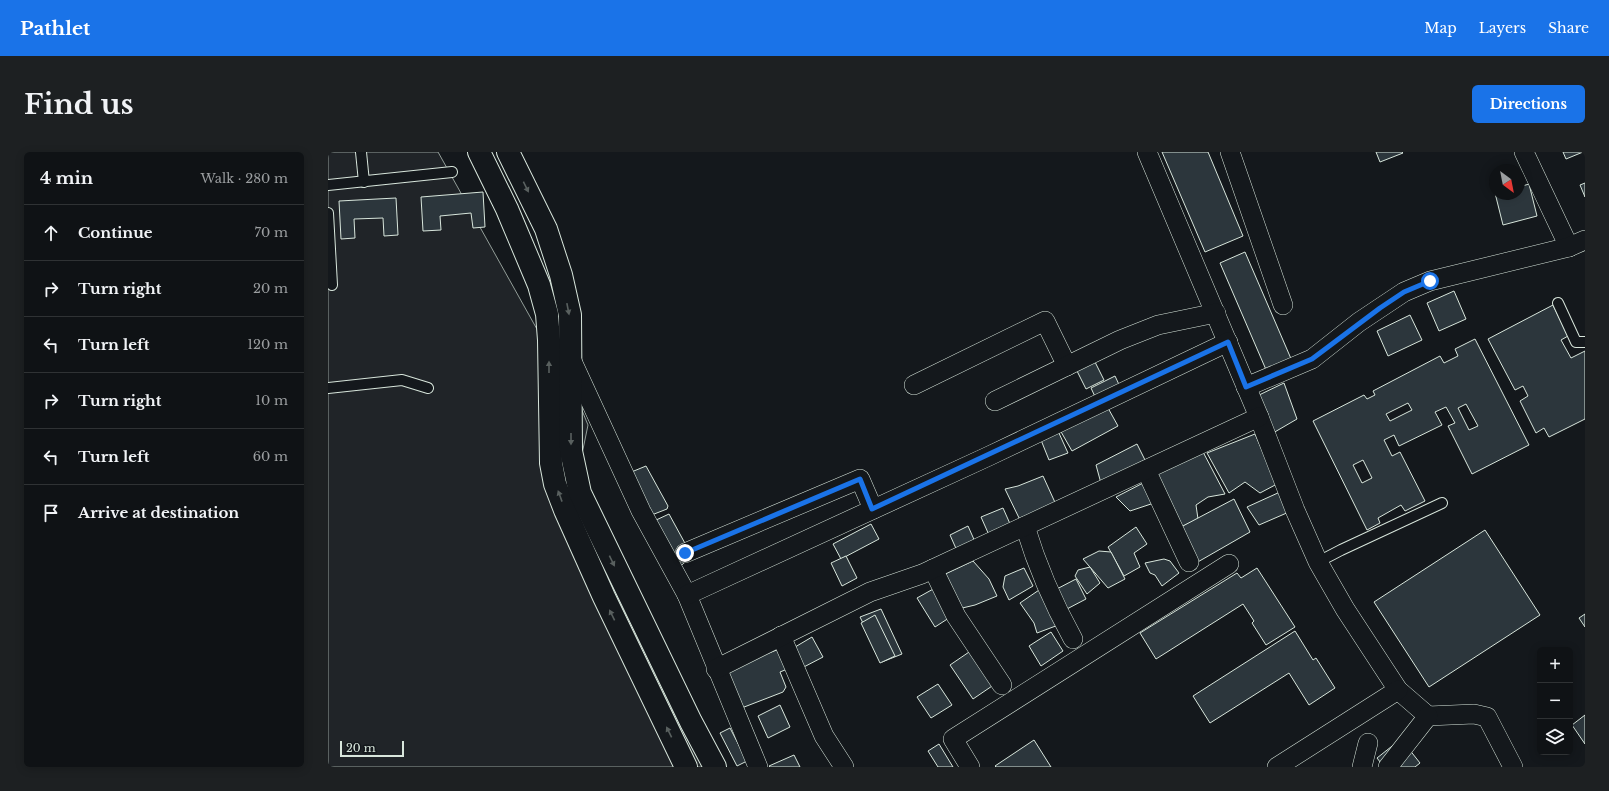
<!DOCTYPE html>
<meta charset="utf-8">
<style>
body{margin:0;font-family:"Libre Baskerville",serif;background:#1d2022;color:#f1f3f6}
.controls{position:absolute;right:12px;bottom:12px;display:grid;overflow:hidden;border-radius:6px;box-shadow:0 2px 10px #0003}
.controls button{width:36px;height:36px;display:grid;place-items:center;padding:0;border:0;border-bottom:1px solid #2f3234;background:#0f1215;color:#f1f3f6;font:20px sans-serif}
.compass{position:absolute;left:1161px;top:12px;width:36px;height:36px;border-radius:50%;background:#0f1215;box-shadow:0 2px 10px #0003;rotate:148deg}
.scale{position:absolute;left:12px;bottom:10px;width:64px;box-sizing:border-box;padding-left:4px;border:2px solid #d8e6dc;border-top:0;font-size:11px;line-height:14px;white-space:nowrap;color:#d8e6dc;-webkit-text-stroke:3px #14181c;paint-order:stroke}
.stop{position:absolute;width:12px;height:12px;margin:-9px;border:3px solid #1a73e8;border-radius:50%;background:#fff}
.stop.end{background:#1a73e8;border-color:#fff;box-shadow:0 1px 4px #0008}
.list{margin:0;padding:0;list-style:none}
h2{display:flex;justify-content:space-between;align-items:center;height:52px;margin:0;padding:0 16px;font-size:17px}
h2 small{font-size:13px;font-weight:400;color:#9b9ea0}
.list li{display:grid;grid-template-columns:26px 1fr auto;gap:12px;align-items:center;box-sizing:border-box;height:56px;padding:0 16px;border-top:1px solid #2f3234}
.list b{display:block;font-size:15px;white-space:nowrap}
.list em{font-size:13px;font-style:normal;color:#9b9ea0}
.icon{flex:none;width:22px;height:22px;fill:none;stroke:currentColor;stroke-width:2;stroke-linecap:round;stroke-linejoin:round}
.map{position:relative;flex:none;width:1257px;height:615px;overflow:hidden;border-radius:6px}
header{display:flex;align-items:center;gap:24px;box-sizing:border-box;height:56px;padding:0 20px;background:#1a73e8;color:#fff}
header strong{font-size:19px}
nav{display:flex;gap:22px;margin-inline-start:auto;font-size:14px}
.intro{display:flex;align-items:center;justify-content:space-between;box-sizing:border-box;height:96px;padding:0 24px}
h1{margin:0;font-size:28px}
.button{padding:10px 18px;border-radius:6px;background:#1a73e8;color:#fff;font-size:14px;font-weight:700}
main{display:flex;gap:24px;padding:0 24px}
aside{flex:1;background:#0f1215;border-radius:6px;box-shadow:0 2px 10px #0003}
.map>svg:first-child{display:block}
.green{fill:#202428;stroke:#939e99}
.building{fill:#2c363c;stroke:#d8e6dc;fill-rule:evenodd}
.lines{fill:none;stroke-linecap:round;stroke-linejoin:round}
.lane-casing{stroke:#d8e6dc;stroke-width:12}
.street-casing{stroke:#d8e6dc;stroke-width:20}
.secondary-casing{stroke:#d8e6dc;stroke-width:24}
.lane{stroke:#14181c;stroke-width:10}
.street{stroke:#14181c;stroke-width:19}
.secondary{stroke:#14181c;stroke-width:22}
.oneway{fill:#59605f}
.route{stroke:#1a73e8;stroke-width:5}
</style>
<header>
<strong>Pathlet</strong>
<nav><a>Map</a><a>Layers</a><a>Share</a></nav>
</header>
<div class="intro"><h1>Find us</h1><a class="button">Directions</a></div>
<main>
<aside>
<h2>4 min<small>Walk · 280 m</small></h2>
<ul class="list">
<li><svg class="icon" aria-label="ahead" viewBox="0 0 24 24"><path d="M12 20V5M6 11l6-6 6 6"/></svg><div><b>Continue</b></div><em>70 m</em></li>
<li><svg class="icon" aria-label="right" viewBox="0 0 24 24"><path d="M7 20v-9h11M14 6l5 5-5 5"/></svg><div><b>Turn right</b></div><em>20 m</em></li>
<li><svg class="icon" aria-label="left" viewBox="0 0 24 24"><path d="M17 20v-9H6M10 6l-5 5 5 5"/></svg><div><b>Turn left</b></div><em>120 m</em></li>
<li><svg class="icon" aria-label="right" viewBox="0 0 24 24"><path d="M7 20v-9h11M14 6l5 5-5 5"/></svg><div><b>Turn right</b></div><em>10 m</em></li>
<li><svg class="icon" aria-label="left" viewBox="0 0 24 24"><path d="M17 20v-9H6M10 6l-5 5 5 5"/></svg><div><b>Turn left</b></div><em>60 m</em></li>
<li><svg class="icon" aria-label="arrive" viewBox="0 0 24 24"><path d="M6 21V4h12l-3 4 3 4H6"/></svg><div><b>Arrive at destination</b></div></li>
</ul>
</aside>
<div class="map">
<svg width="1257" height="615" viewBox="0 0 1257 615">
<rect width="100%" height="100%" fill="#14181c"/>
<path class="green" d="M0,0h110l143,256 7,17 -6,29 -23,8 76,209 56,60 15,36h-378z"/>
<g class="building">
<path d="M834,0h46l35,84 -38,16z"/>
<path d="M1048,0h26l1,1 -23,9z"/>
<path d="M1235,0h20l-17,7z"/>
<path d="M1257,31v14l-5,-12z"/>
<path d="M1201,32l8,32 -34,9 -8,-32 24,1v-7z"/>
<path d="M155,40l2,35 -12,1 -2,-15 -31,3 1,14 -18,1 -2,-34z"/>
<path d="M68,46l2,37 -14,1 -1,-18 -29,1 1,19 -14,1 -2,-38z"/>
<path d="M917,100l47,109 -25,11 -47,-109z"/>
<path d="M1126,139l12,28 -27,12 -12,-28z"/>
<path d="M1225,153l15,31 -7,4 10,18 14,-7v68l-36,18 -5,-9 -8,5 -16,-32 8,-5 -5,-10 -8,4 -27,-51z"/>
<path d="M1082,163l12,25 -34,16 -11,-25z"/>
<path d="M1147,187l54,106 -57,29 -24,-48 7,-3 -9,-16 -11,5 7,13 -43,21 -5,-11 -10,5 8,16 8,-4 25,49 -20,10 -4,-6 -23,13 2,5 -13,7 -54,-109 51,-26 3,4 8,-4 -2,-4 67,-35 4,7 14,-7 -3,-7zM1080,251l4,7 -22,11 -4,-7zM1138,252l12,22 -9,4 -11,-22zM1035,308l9,18 -10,5 -9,-18z"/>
<path d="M767,210l9,18 -18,9 -9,-18z"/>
<path d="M787,224l7,15 -24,12 -7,-15z"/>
<path d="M956,231l13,36 -24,14 -16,-37z"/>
<path d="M780,256l10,18 -46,25 -12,-21z"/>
<path d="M730,279l10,22 -19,7 -8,-20z"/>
<path d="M927,282l22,50 -17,9 -15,-11 -16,11 -22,-40z"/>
<path d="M809,292l10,20 -45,23 -6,-22z"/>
<path d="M874,298l23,44 -17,3 -12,8 2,14 -17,8 -33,-51z"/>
<path d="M318,314l22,40 -1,3 -18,7 -20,-43z"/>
<path d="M715,324l15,33 -37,13 -16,-33 13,-3z"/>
<path d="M819,329l13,20 -30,10 -14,-14z"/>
<path d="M952,340l9,20 -30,13 -12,-18z"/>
<path d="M906,347l16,33 -54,31 -15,-36z"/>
<path d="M675,356l8,18 -22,9 -8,-18z"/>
<path d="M341,362l18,33 2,12 -11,9 -24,-47z"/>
<path d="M543,372l8,15 -38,20 -8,-15z"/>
<path d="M640,374l8,18 -18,9 -8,-18z"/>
<path d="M808,375l11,17 -13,9 6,14 -16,9 -16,-29z"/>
<path d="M1157,378l55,85 -111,72 -55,-85z"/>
<path d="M771,399l12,1 14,27 -17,9 -25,-29z"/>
<path d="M518,404l11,22 -15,8 -11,-23z"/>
<path d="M836,407l6,2 9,12 -17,13 -7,-11 -5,-2 -5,-10z"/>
<path d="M645,409l16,18 8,17 -22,9 -17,4 -19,-32z"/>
<path d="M762,415l10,16 -13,11 -12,-18 3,-6z"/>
<path d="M696,416l9,18 -24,14 -6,-13 2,-11z"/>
<path d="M929,416l38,59 -29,18 -14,-22 2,-2 -11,-17 -87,55 -16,-26 97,-60 4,5z"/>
<path d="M748,427l10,20 -21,11 -14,-18z"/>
<path d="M607,436l17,28 -17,11 -18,-29z"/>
<path d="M714,436l19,36 -24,9 -3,-10 -14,-20z"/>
<path d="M553,457l21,45 -20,8 -22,-45z"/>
<path d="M1257,462v13l-6,-9z"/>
<path d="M547,463l20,41 -15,7 -19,-40z"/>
<path d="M967,479l18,29 3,-2 19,30 -26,17 -20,-32 -79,50 -17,-27z"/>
<path d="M723,480l12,19 -22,15 -12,-20z"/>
<path d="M484,485l11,20 -23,12 -10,-19z"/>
<path d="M454,496l8,20 -10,4 6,15 -3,5 -44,17 -15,-39z"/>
<path d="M644,498l23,34 -22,15 -23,-34z"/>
<path d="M610,532l14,21 -21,13 -14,-21z"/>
<path d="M452,553l10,22 -22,11 -10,-22z"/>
<path d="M1257,563v29l-13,-19z"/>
<path d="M402,576l17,33 -10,5 -17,-33z"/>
<path d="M1073,587l19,24 -5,4h-31l-7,-9z"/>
<path d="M706,588l17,27h-55l-1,-1z"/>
<path d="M611,592l14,23h-15l-10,-16z"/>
<path d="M466,603l6,12h-30l-1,-1z"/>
</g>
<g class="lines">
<defs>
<g id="lane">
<path d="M33,0l3,30"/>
<path d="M0,33l124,-13"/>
<path d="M0,61l4,72"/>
<path d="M1230,151l18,39h9"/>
<path d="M0,236l74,-8 26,8"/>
<path d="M990,410l23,-12 101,-47"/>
</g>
<g id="street">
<path d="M819,0l112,265 36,93 23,52 27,47 53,81 30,26 46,-2 13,3 26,50"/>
<path d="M902,0l53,153"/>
<path d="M1196,0l45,95"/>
<path d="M243,207l70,152 46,84 71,172"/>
<path d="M586,233l131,-64 22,45"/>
<path d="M918,235l66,-28 47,-37 45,-30 26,-11 139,-34 16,-7"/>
<path d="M667,249l125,-61 38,-15 58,-12"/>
<path d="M818,318l43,92"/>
<path d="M697,374c12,40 28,77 48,113"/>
<path d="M357,401l175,-74 13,30"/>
<path d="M605,417l23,47 46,69"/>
<path d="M359,443l302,-139 239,-114"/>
<path d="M453,484l43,100 20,31"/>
<path d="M388,517l154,-77 52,-18 337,-157"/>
<path d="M642,615l-17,-28 276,-175"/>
<path d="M949,615l121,-77"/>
<path d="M1034,615l6,-24"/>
<path d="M1060,615l40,-51"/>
</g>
<g id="secondary">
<path d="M151,0l28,57 32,76 8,29 2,26 2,123 4,21 10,26 39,87 82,170"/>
<path d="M180,0l38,77 15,46 9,40 1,136 9,42 111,229 24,45"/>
</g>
</defs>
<use href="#lane" class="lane-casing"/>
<use href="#street" class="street-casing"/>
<use href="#secondary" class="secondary-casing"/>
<use href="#lane" class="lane"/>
<use href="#street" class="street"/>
<use href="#secondary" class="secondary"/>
</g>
<defs><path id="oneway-solid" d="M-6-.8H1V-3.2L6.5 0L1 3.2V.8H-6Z"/></defs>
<g class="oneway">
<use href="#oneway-solid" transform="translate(198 35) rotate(64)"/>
<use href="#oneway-solid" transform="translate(240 157) rotate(79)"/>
<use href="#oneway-solid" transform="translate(221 215) rotate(-90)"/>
<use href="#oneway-solid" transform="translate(243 287) rotate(90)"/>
<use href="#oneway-solid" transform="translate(232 344) rotate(-110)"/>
<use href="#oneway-solid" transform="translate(284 409) rotate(64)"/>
<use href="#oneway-solid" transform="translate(284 463) rotate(-116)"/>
<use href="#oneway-solid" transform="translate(341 580) rotate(-116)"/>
</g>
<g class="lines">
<path class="route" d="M357,401l175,-74 12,30 356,-167 18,45 66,-28 68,-51 24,-16 26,-11"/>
</g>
</svg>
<div class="controls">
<button>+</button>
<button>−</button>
<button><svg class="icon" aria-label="layers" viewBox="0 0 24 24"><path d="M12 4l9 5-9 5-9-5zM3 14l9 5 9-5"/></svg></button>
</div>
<svg class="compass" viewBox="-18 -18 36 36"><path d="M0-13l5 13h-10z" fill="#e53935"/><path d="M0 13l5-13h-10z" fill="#9b9ea0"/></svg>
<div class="scale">20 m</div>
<div class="stop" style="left:1102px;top:129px"></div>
<div class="stop end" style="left:357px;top:401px"></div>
</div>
</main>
